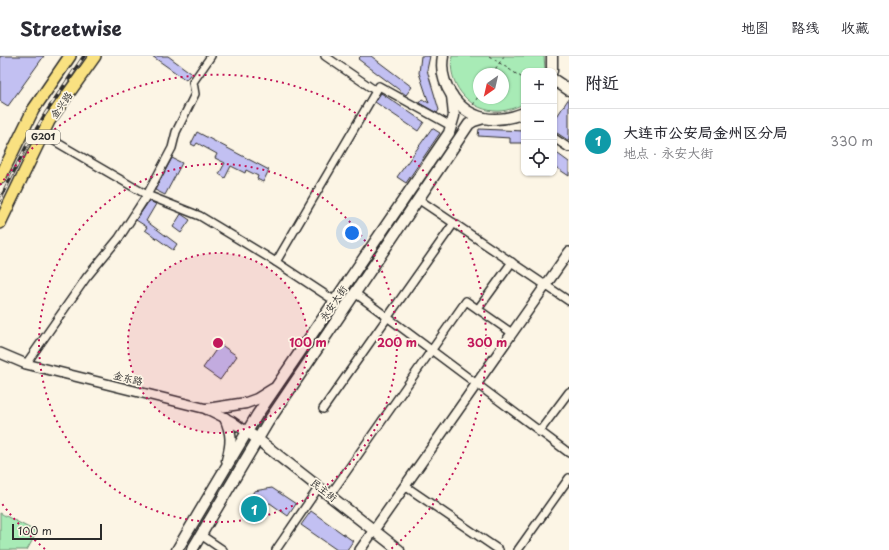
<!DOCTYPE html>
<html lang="zh">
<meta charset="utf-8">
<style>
body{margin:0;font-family:"Playpen Sans","LXGW WenKai TC",sans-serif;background:#f7f7f7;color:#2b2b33}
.controls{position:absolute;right:12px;top:12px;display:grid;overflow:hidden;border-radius:8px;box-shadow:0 1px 3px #0004}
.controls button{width:36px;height:36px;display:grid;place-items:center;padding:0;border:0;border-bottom:1px solid #e1e1e2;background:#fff;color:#2b2b33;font:20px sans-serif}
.compass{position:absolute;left:473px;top:12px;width:36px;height:36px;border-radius:50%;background:#fff;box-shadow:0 1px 3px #0004;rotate:214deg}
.scale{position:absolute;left:12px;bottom:10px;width:90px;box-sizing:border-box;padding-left:4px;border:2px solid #2b2b2b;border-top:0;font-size:11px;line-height:14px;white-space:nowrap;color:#2b2b2b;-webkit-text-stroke:3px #fcf5e5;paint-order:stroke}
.you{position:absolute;left:352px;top:177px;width:14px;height:14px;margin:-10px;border:3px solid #fff;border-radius:50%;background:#1a73e8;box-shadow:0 0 0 6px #1a73e833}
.badge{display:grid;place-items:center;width:26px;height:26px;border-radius:50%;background:#1a73e8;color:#fff;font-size:13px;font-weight:700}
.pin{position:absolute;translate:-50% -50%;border:2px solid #fff;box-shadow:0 1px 4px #0006}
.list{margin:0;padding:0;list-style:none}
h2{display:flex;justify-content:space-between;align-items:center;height:52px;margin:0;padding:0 16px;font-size:17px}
h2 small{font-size:13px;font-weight:400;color:#7c7c81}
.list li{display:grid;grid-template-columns:26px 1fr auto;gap:12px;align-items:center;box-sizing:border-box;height:64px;padding:0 16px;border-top:1px solid #e1e1e2}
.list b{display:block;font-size:15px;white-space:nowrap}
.list p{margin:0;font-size:13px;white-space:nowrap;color:#7c7c81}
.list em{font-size:13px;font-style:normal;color:#7c7c81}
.icon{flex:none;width:22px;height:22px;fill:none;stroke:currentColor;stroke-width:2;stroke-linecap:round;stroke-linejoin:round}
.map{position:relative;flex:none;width:569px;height:494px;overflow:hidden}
header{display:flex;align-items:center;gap:24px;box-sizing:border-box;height:56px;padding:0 20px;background:#fff;border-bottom:1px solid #e1e1e2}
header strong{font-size:19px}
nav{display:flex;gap:22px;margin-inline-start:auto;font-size:14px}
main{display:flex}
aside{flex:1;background:#fff}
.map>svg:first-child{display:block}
.green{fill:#a8ebb6;stroke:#6a8b70;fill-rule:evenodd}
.building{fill:#c2c0f2;stroke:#2b2b2b}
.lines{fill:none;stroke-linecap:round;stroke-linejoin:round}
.minor-casing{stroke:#2b2b2b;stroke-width:10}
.tertiary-casing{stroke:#2b2b2b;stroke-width:12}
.secondary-casing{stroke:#2b2b2b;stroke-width:13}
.trunk-casing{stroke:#2b2b2b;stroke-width:14}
.path{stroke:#2b2b2b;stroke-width:1;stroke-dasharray:3 3;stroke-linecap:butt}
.minor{stroke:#fcf5e5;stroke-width:7}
.tertiary{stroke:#fcf5e5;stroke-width:9}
.secondary{stroke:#fcf5e5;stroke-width:10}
.trunk{stroke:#f9e181;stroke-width:11}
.rail-casing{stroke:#2b2b2b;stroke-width:3.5}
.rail{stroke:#fcf5e5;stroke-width:2;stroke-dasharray:6;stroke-linecap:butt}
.ring{fill:none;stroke:#c2185b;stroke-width:2;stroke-dasharray:2 4}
.labels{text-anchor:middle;stroke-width:3.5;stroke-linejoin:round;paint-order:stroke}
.shield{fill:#fcf5e5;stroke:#6a6863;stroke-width:1}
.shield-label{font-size:9px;font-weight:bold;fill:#2b2b2b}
.street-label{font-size:10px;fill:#2b2b2b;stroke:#fcf5e5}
.centre{fill:#c2185b;stroke:#fcf5e5;stroke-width:2}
.ring-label{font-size:12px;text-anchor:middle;font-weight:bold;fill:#c2185b;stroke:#fcf5e5;stroke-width:3.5;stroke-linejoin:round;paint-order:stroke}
</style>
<header>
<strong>Streetwise</strong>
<nav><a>地图</a><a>路线</a><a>收藏</a></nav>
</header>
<main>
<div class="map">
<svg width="569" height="494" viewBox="0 0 569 494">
<rect width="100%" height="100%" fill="#fcf5e5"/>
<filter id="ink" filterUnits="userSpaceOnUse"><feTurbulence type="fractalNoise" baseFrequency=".025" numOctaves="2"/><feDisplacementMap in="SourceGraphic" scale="8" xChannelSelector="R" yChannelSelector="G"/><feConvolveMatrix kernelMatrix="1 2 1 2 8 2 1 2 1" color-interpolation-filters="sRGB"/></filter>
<g filter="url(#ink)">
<g class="green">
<path d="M452,0h92l1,13v2h-21v33c-10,4 -19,8 -30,7 -27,-2 -47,-29 -42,-55zM479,18h24v24h-24z"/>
<path d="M0,457l37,19 -10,18h-27z"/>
</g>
<g class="building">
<path d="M0,0h44l-36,50 -8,-5z"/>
<path d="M152,0h16l23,17 -5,7z"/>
<path d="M361,0h10l41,31 -6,8 -48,-36z"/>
<path d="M421,0h9l-3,14 12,40 -2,3 -18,-10 3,-4 7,4 -10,-30z"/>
<path d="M381,37l43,29 -6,9 -43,-29z"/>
<path d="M569,42v43l-15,-10v-10z"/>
<path d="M432,72l8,5 -34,50 -9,-6z"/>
<path d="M479,73l45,2v12h-14v-5l-32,-2z"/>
<path d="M197,76l72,38 -6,12 -6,-3 1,-3 -12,-6 -1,3 -14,-7 -6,12 -6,-4 6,-11 -10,-5 2,-4 -20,-11 -2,3 -4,-2z"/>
<path d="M554,95l15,11v14l-15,-10z"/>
<path d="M172,102l10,5 -17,32 -10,-5z"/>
<path d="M149,145l7,3 -10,17 31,23 -4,6 -28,-20 2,-3 -11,-7z"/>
<path d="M181,158l9,6 -9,13 -8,-6z"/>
<path d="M220,288l17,12 -17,24 -17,-12z"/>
<path d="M272,432l24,16 -8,12 -18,-13 -4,2 -11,17 -13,-8 12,-23z"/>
<path d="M311,455l42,30 -6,9h-10l-36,-25z"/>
</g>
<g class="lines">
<defs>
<g id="minor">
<path d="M325,0l51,35"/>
<path d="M44,79l103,60 53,21 76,46"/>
<path d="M554,82l15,10"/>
<path d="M418,143l151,102"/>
<path d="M355,237l214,160"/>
<path d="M335,245l-59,-39 103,-176 72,40"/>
<path d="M478,253l34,-47"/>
<path d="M26,308l60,-86 33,-40 28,-43 25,-47 4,-16 19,-38 -2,-12 18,-26"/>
<path d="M323,353l131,-186"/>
<path d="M539,376l30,-40"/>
<path d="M405,430l94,64"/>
<path d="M330,439l136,-194 46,32"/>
<path d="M201,479l22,15"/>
<path d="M276,494l43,-63"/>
<path d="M518,494l51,-72"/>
</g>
<g id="tertiary">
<path d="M0,297l26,11 181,45 24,12 16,11"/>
<path d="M360,494l209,-298"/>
</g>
<g id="secondary">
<path d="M443,0c-5,27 14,56 41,62 14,3 27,0 40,-5"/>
<path d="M552,0v15"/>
<path d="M554,24l15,10"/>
<path d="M207,353l39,-6 11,-4 16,-10"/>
<path d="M225,362c7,16 7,25 2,42"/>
<path d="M252,379l147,115"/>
<path d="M177,494l80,-135 192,-282 5,-17 -2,-21"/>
<path d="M192,494l76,-128 201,-298 5,-3 10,-3"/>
</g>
<g id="trunk">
<path d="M0,122l33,-68 37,-54"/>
<path d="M0,167l49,-102 46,-65"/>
</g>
</defs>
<use href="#minor" class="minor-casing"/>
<use href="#tertiary" class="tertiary-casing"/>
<use href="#secondary" class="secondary-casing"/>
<use href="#trunk" class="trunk-casing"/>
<g class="path">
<path d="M489,0l35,23"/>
<path d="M492,18l12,-18"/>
<path d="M473,49l6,-10"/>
</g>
<use href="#minor" class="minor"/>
<use href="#tertiary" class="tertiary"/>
<use href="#secondary" class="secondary"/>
<use href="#trunk" class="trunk"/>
<defs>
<path id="rail" d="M0,144l26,-53 19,-33 39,-58"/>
</defs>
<use href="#rail" class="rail-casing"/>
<use href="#rail" class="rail"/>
</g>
</g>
<circle cx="218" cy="287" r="90" fill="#c2185b" fill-opacity=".12"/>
<g class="ring">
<circle cx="218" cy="287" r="90"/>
<circle cx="218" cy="287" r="179"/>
<path d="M45 493A269 269 0 0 1 0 445M0 129A269 269 0 1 1 391 493"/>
</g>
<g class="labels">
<rect class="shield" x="26" y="74" width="34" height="14" rx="3"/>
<g class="shield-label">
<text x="43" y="84">G201</text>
</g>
<g class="street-label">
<text transform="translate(61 49) rotate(-55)" y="4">金兴路</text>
<text transform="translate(333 247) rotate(-56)" y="4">永安大街</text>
<text transform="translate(128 322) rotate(14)" y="4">金东路</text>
<text transform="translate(324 434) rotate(38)" y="4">民主街</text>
</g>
</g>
<circle cx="218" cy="287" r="6" class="centre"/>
<g class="ring-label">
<text x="308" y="291">100 m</text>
<text x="397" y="291">200 m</text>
<text x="487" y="291">300 m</text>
</g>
</svg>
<div class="controls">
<button>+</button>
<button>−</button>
<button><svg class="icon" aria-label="locate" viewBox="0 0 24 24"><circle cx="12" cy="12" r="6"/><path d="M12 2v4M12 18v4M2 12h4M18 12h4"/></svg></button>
</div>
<svg class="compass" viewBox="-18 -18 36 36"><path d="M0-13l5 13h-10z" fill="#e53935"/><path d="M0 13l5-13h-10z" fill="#7c7c81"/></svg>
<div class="scale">100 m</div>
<div class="you"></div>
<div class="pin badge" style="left:254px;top:453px;background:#0f9aa8">1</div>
</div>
<aside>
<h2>附近<small></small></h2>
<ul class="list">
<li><span class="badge" style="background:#0f9aa8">1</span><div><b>大连市公安局金州区分局</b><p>地点 · 永安大街</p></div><em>330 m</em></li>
</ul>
</aside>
</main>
